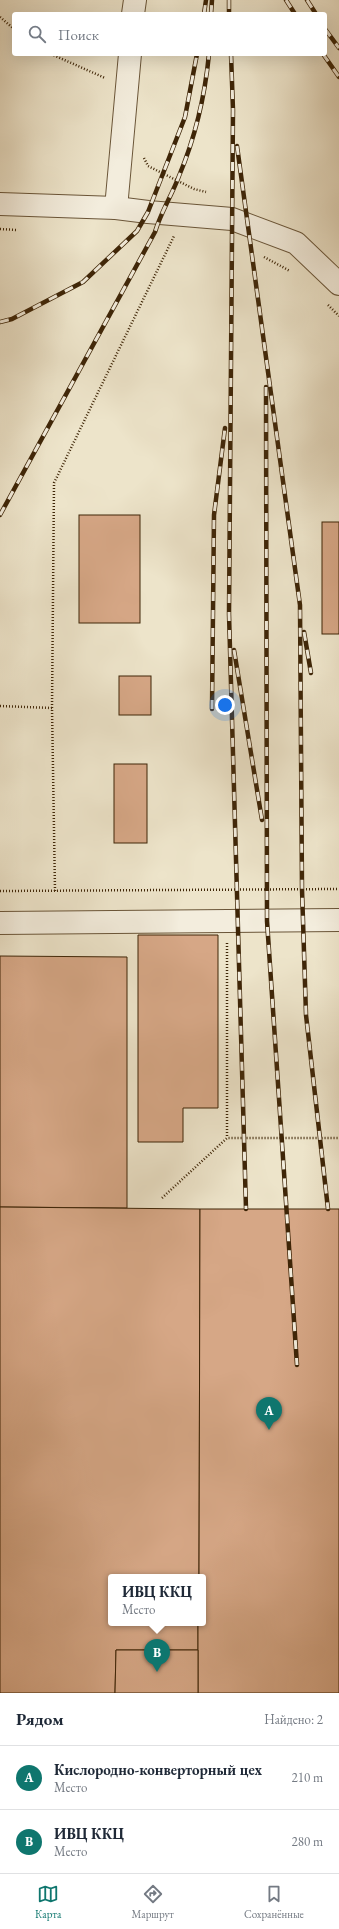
<!DOCTYPE html>
<html lang="ru">
<meta charset="utf-8">
<style>
body{margin:0;font-family:"EB Garamond",serif;background:#f6f6f7;color:#1f2937}
.you{position:absolute;left:225px;top:705px;width:14px;height:14px;margin:-10px;border:3px solid #fff;border-radius:50%;background:#1a73e8;box-shadow:0 0 0 6px #1a73e833}
.badge{display:grid;place-items:center;width:26px;height:26px;border-radius:50%;background:#0f766e;color:#fff;font-size:13px;font-weight:700}
.pin{position:absolute;translate:-50% -33px;filter:drop-shadow(0 1px 2px #0008)}
.pin::after{content:'';position:absolute;top:21px;width:14px;height:12px;background:inherit;clip-path:polygon(0 0,100% 0,50% 100%)}
.popup{position:absolute;left:108px;top:1574px;width:98px;height:52px;box-sizing:border-box;display:grid;place-content:center;border-radius:4px;background:#fff;filter:drop-shadow(0 1px 3px #0005);font-size:13px;white-space:nowrap;color:#747a83}
.popup b{font-size:15px;color:#1f2937}
.popup::after{content:'';position:absolute;left:50%;top:100%;margin-left:-8px;border:8px solid transparent;border-top-color:#fff}
.list{margin:0;padding:0;list-style:none}
h2{display:flex;justify-content:space-between;align-items:center;height:52px;margin:0;padding:0 16px;font-size:17px}
h2 small{font-size:13px;font-weight:400;color:#747a83}
.list li{display:grid;grid-template-columns:26px 1fr auto;gap:12px;align-items:center;box-sizing:border-box;height:64px;padding:0 16px;border-top:1px solid #e0e1e3}
.list b{display:block;font-size:15px;white-space:nowrap}
.list p{margin:0;font-size:13px;white-space:nowrap;color:#747a83}
.list em{font-size:13px;font-style:normal;color:#747a83}
.icon{flex:none;width:22px;height:22px;fill:none;stroke:currentColor;stroke-width:2;stroke-linecap:round;stroke-linejoin:round}
.map{position:relative;flex:none;width:339px;height:1693px;overflow:hidden}
.search{position:absolute;background:#fff;box-shadow:0 4px 16px #0002;left:12px;right:12px;top:12px;height:44px;display:flex;align-items:center;gap:10px;box-sizing:border-box;padding:0 14px;border-radius:4px;color:#747a83;font-size:15px}
.sheet{height:180px;background:#fff}
nav{display:flex;justify-content:space-around;align-items:center;box-sizing:border-box;height:56px;border-top:1px solid #e0e1e3;background:#fff;font-size:11px;color:#747a83}
nav a{display:grid;justify-items:center;gap:2px}
nav .on{color:#0f766e}
.map>svg:first-child{display:block}
.building{fill:#d6a786;stroke:#3e2507}
.lines{fill:none;stroke-linecap:round;stroke-linejoin:round}
.minor-casing{stroke:#6a5538;stroke-width:24}
.path{stroke:#3e2507;stroke-width:2.5;stroke-dasharray:1 2;stroke-linecap:butt}
.minor{stroke:#f3eddd;stroke-width:22}
.rail-casing{stroke:#3e2507;stroke-width:4.5}
.rail{stroke:#f3eddd;stroke-width:3;stroke-dasharray:9;stroke-linecap:butt}
</style>
<div class="map">
<svg width="339" height="1693" viewBox="0 0 339 1693">
<rect width="100%" height="100%" fill="#ede4ca"/>
<filter id="stains"><feTurbulence type="fractalNoise" baseFrequency=".005" numOctaves="4"/><feColorMatrix values="0 0 0 0 .2 0 0 0 0 .09 0 0 0 0 .02 0 0 0 .5 -.17"/></filter>
<radialGradient id="worn" r=".72"><stop offset=".6" stop-color="#630" stop-opacity="0"/><stop offset="1" stop-color="#630" stop-opacity=".3"/></radialGradient>
<g class="building">
<rect x="79" y="515" width="61" height="108"/>
<rect x="322" y="522" width="17" height="112"/>
<rect x="119" y="676" width="32" height="39"/>
<rect x="114" y="764" width="33" height="79"/>
<path d="M138,935h80v173h-35v34h-45z"/>
<path d="M0,956l127,1v251l-127,-1z"/>
<path d="M0,1207l200,2 -1,368h-88v46h87v27h-82l-1,43h-115z"/>
<path d="M200,1209h139v484h-141v-70h5v-46h-4z"/>
<path d="M116,1650h82v43h-83z"/>
</g>
<g class="lines">
<defs>
<g id="minor">
<path d="M133,14l2,-14"/>
<path d="M0,204l116,4 32,4 84,7 64,24 43,41"/>
<path d="M116,208l14,-154"/>
<path d="M0,923l339,-3"/>
</g>
</defs>
<use href="#minor" class="minor-casing"/>
<g class="path">
<path d="M0,17l14,12"/>
<path d="M51,54l54,24"/>
<path d="M144,158l4,8 46,23 12,3"/>
<path d="M0,229l17,1"/>
<path d="M264,257l26,14"/>
<path d="M328,305l11,11"/>
<path d="M0,706l52,2 3,183"/>
<path d="M52,708l2,-225 120,-247"/>
<path d="M0,891l339,-2"/>
<path d="M227,943v195"/>
<path d="M162,1198l65,-60h112"/>
</g>
<use href="#minor" class="minor"/>
<defs>
<g id="rail">
<path d="M229,0v14"/>
<path d="M286,0l9,14"/>
<path d="M307,0l9,14"/>
<path d="M204,14l2,-14"/>
<path d="M211,14l1,-14"/>
<path d="M325,29l14,19"/>
<path d="M231,54l2,56 -4,504 17,595"/>
<path d="M323,54l16,23"/>
<path d="M237,146l63,459 2,284 4,126 22,194"/>
<path d="M0,322l12,-3 71,-37 54,-51 11,-19 37,-95 12,-63"/>
<path d="M266,387l1,534 30,444"/>
<path d="M0,515l155,-283c6,-20 17,-37 24,-56 16,-38 26,-81 30,-122"/>
<path d="M304,632l7,41"/>
<path d="M234,650l28,170"/>
<path d="M212,709l2,-194 11,-87"/>
</g>
</defs>
<use href="#rail" class="rail-casing"/>
<use href="#rail" class="rail"/>
</g>
<rect width="100%" height="100%" filter="url(#stains)"/>
<rect width="100%" height="100%" fill="url(#worn)"/>
</svg>
<div class="you"></div>
<div class="pin badge" style="left:269px;top:1430px">A</div>
<div class="pin badge" style="left:157px;top:1672px">B</div>
<div class="popup"><b>ИВЦ ККЦ</b>Место</div>
<div class="search"><svg class="icon" aria-label="search" viewBox="0 0 24 24"><circle cx="10" cy="10" r="6"/><path d="M15 15l6 6"/></svg>Поиск</div>
</div>
<section class="sheet">
<h2>Рядом<small>Найдено: 2</small></h2>
<ul class="list">
<li><span class="badge">A</span><div><b>Кислородно-конверторный цех</b><p>Место</p></div><em>210 m</em></li>
<li><span class="badge">B</span><div><b>ИВЦ ККЦ</b><p>Место</p></div><em>280 m</em></li>
</ul>
</section>
<nav>
<a class="on"><svg class="icon" aria-label="map" viewBox="0 0 24 24"><path d="M3 6l6-2 6 2 6-2v14l-6 2-6-2-6 2zM9 4v14M15 6v14"/></svg>Карта</a>
<a><svg class="icon" aria-label="directions" viewBox="0 0 24 24"><path d="M12 3l9 9-9 9-9-9zM9 14v-3h6M13 9l2 2-2 2"/></svg>Маршрут</a>
<a><svg class="icon" aria-label="saved" viewBox="0 0 24 24"><path d="M7 4h10v16l-5-4-5 4z"/></svg>Сохранённые</a>
</nav>
